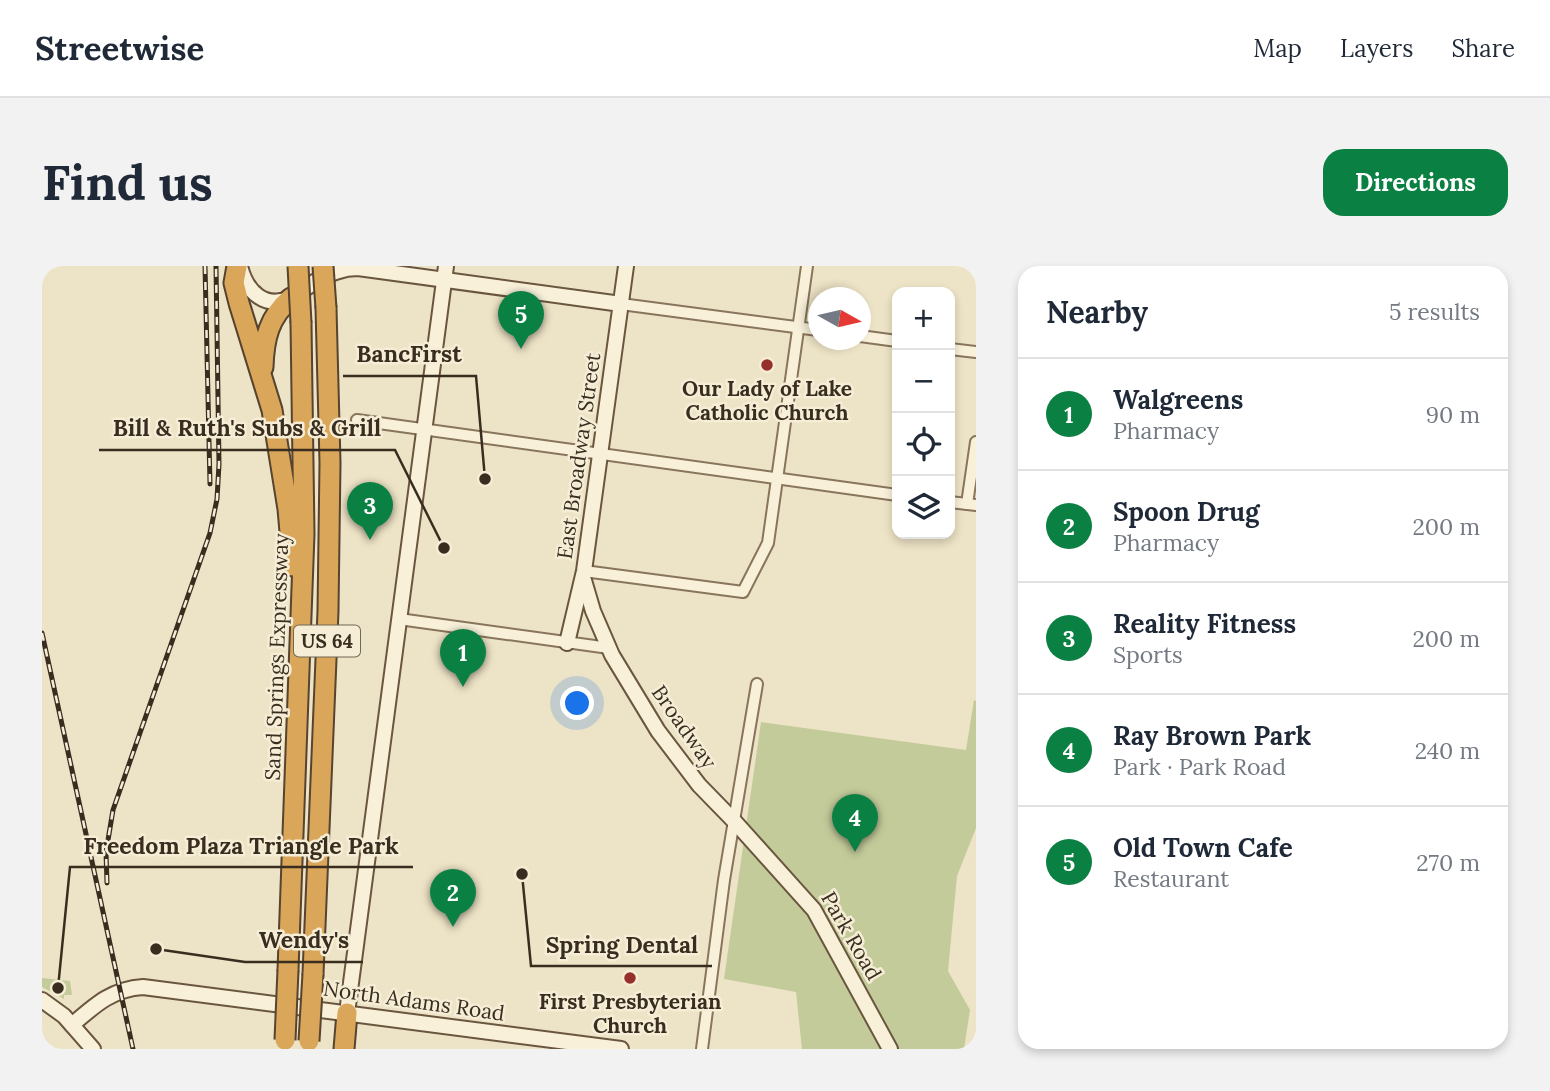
<!DOCTYPE html>
<meta charset="utf-8">
<style>
body{margin:0;font-family:Lora,serif;background:#f2f2f3;color:#1f2937}
.controls{position:absolute;right:21px;top:21px;display:grid;overflow:hidden;border-radius:14px;box-shadow:0 4px 10px #0003}
.controls button{width:63px;height:63px;display:grid;place-items:center;padding:0;border:0;border-bottom:2px solid #e0e1e3;background:#fff;color:#1f2937;font:35px sans-serif}
.compass{position:absolute;left:766px;top:21px;width:63px;height:63px;border-radius:50%;background:#fff;box-shadow:0 4px 10px #0003;rotate:98deg}
.you{position:absolute;left:536px;top:438px;width:24px;height:24px;margin:-18px;border:5px solid #fff;border-radius:50%;background:#1a73e8;box-shadow:0 0 0 10px #1a73e833}
.badge{display:grid;place-items:center;width:46px;height:46px;border-radius:50%;background:#0b8043;color:#fff;font-size:23px;font-weight:700}
.pin{position:absolute;translate:-50% -58px;filter:drop-shadow(0 2px 4px #0008)}
.pin::after{content:'';position:absolute;top:37px;width:24px;height:21px;background:inherit;clip-path:polygon(0 0,100% 0,50% 100%)}
.list{margin:0;padding:0;list-style:none}
h2{display:flex;justify-content:space-between;align-items:center;height:91px;margin:0;padding:0 28px;font-size:30px}
h2 small{font-size:23px;font-weight:400;color:#747a83}
.list li{display:grid;grid-template-columns:46px 1fr auto;gap:21px;align-items:center;box-sizing:border-box;height:112px;padding:0 28px;border-top:2px solid #e0e1e3}
.list b{display:block;font-size:26px;white-space:nowrap}
.list p{margin:0;font-size:23px;white-space:nowrap;color:#747a83}
.list em{font-size:23px;font-style:normal;color:#747a83}
.icon{flex:none;width:38px;height:38px;fill:none;stroke:currentColor;stroke-width:2;stroke-linecap:round;stroke-linejoin:round}
.map{position:relative;flex:none;width:934px;height:783px;overflow:hidden;border-radius:21px}
header{display:flex;align-items:center;gap:42px;box-sizing:border-box;height:98px;padding:0 35px;background:#fff;border-bottom:2px solid #e0e1e3}
header strong{font-size:33px}
nav{display:flex;gap:38px;margin-inline-start:auto;font-size:24px}
.intro{display:flex;align-items:center;justify-content:space-between;box-sizing:border-box;height:168px;padding:0 42px}
h1{margin:0;font-size:49px}
.button{padding:18px 32px;border-radius:21px;background:#0b8043;color:#fff;font-size:24px;font-weight:700}
main{display:flex;gap:42px;padding:0 42px}
aside{flex:1;background:#fff;border-radius:21px;box-shadow:0 4px 10px #0003}
.map>svg:first-child{display:block}
.green{fill:#c4cb9a}
.lines{fill:none;stroke-linecap:round;stroke-linejoin:round}
.street-casing{stroke:#88755c;stroke-width:14}
.secondary-casing{stroke:#6a563f;stroke-width:18}
.highway-casing{stroke:#564330;stroke-width:23}
.street{stroke:#f8f0d9;stroke-width:10}
.secondary{stroke:#f8f0d9;stroke-width:14}
.highway{stroke:#daa659;stroke-width:19}
.rail-casing{stroke:#392d1f;stroke-width:5}
.rail{stroke:#f5edd5;stroke-width:2.5;stroke-dasharray:8;stroke-linecap:butt}
.highway-bridge-casing{stroke:#564330;stroke-width:23;stroke-linecap:butt}
.highway-bridge{stroke:#daa659;stroke-width:19}
.poi-dot{fill:#96302d;stroke:#f5edd5;stroke-width:2.5}
.labels{text-anchor:middle;stroke-width:5;stroke-linejoin:round;paint-order:stroke}
.shield{fill:#f5edd5;stroke:#716756;stroke-width:2}
.shield-label{font-size:19px;font-weight:bold;fill:#392d1f}
.poi-label{font-size:21px;font-weight:bold;fill:#392d1f;stroke:#f5edd5}
.street-label{font-size:21px;fill:#392d1f;stroke:#f5edd5}
.leader{fill:none;stroke:#392d1f;stroke-width:2.5}
.callout-dot{fill:#392d1f;stroke:#f5edd5;stroke-width:2.5}
.callout-label{font-size:23px;text-anchor:middle;font-weight:bold;fill:#392d1f;stroke:#f5edd5;stroke-width:5;stroke-linejoin:round;paint-order:stroke}
</style>
<header>
<strong>Streetwise</strong>
<nav><a>Map</a><a>Layers</a><a>Share</a></nav>
</header>
<div class="intro"><h1>Find us</h1><a class="button">Directions</a></div>
<main>
<div class="map">
<svg width="934" height="783" viewBox="0 0 934 783">
<rect width="100%" height="100%" fill="#ede3c6"/>
<g class="green">
<path d="M932,434l2,1v127l-19,48 -9,95 22,39 -6,39h-162l-6,-57 -72,-13 37,-257 205,28z"/>
<path d="M0,712l28,3 2,14h-8v4l-22,-12z"/>
</g>
<g class="lines">
<defs>
<g id="street">
<path d="M579,38l197,26"/>
<path d="M818,70l37,5"/>
<path d="M908,83l26,3"/>
<path d="M315,154l540,75"/>
<path d="M908,236l26,3"/>
<path d="M925,238l9,-62"/>
<path d="M542,305l159,21 25,-49 39,-277"/>
<path d="M357,353l210,29"/>
<path d="M660,783l22,-169 33,-196"/>
</g>
<g id="secondary">
<path d="M198,0c6,25 25,45 52,31 9,-4 16,-11 24,-16 13,-7 26,-13 42,-13l263,36"/>
<path d="M541,311l10,34 19,44 46,76 41,54 36,37 79,88 76,139"/>
<path d="M525,377l17,-72 42,-305"/>
<path d="M0,734l22,16 29,33"/>
<path d="M305,747l99,-747"/>
<path d="M30,759c23,-20 40,-36 71,-38l478,62"/>
</g>
<g id="highway">
<path d="M195,0l-3,17 5,20 33,107 16,99 5,57"/>
<path d="M221,101c1,-29 6,-50 28,-69"/>
<path d="M246,704l16,-436 -3,-211"/>
<path d="M271,708l15,-363 2,-148 -4,-155"/>
<path d="M302,783l3,-36"/>
</g>
</defs>
<use href="#street" class="street-casing"/>
<use href="#secondary" class="secondary-casing"/>
<use href="#highway" class="highway-casing"/>
<use href="#street" class="street"/>
<use href="#secondary" class="secondary"/>
<use href="#highway" class="highway"/>
<defs>
<g id="rail">
<path d="M163,0l5,218"/>
<path d="M0,367l91,416"/>
<path d="M65,617l-1,-31 7,-42 97,-277 7,-34 2,-35 -3,-198"/>
</g>
</defs>
<use href="#rail" class="rail-casing"/>
<use href="#rail" class="rail"/>
<defs>
<g id="highway-bridge">
<path d="M256,0l3,57"/>
<path d="M281,0l3,42"/>
<path d="M243,774l3,-70"/>
<path d="M267,775l4,-67"/>
</g>
</defs>
<use href="#highway-bridge" class="highway-bridge-casing"/>
<use href="#highway-bridge" class="highway-bridge"/>
</g>
<g class="poi-dot">
<circle cx="725" cy="99" r="7"/>
<circle cx="588" cy="712" r="7"/>
</g>
<g class="labels">
<rect class="shield" x="252" y="359.5" width="66" height="31" rx="5"/>
<g class="shield-label">
<text x="285" y="382">US 64</text>
</g>
<g class="poi-label">
<text x="725" y="130">Our Lady of Lake<tspan x="725" dy="24">Catholic Church</tspan></text>
<text x="588" y="743">First Presbyterian<tspan x="588" dy="24">Church</tspan></text>
</g>
<g class="street-label">
<text transform="translate(537 190) rotate(-82)" y="7">East Broadway Street</text>
<text transform="translate(235 391) rotate(-88)" y="7">Sand Springs Expressway</text>
<text transform="translate(642 461) rotate(55)" y="7">Broadway</text>
<text transform="translate(809 670) rotate(60)" y="7">Park Road</text>
<text transform="translate(372 735) rotate(8)" y="7">North Adams Road</text>
</g>
</g>
<path class="leader" d="M443 213L434 110H301M402 282L353 184H57M16 722L28 601H371M114 683L203 696H321M480 608L489 700H670"/>
<g class="callout-dot">
<circle cx="443" cy="213" r="7"/>
<circle cx="402" cy="282" r="7"/>
<circle cx="16" cy="722" r="7"/>
<circle cx="114" cy="683" r="7"/>
<circle cx="480" cy="608" r="7"/>
</g>
<g class="callout-label">
<text x="367" y="96">BancFirst</text>
<text x="205" y="170">Bill &amp; Ruth's Subs &amp; Grill</text>
<text x="199" y="588">Freedom Plaza Triangle Park</text>
<text x="262" y="682">Wendy's</text>
<text x="580" y="687">Spring Dental</text>
</g>
</svg>
<div class="controls">
<button>+</button>
<button>−</button>
<button><svg class="icon" aria-label="locate" viewBox="0 0 24 24"><circle cx="12" cy="12" r="6"/><path d="M12 2v4M12 18v4M2 12h4M18 12h4"/></svg></button>
<button><svg class="icon" aria-label="layers" viewBox="0 0 24 24"><path d="M12 4l9 5-9 5-9-5zM3 14l9 5 9-5"/></svg></button>
</div>
<svg class="compass" viewBox="-18 -18 36 36"><path d="M0-13l5 13h-10z" fill="#e53935"/><path d="M0 13l5-13h-10z" fill="#747a83"/></svg>
<div class="you"></div>
<div class="pin badge" style="left:421px;top:421px">1</div>
<div class="pin badge" style="left:411px;top:661px">2</div>
<div class="pin badge" style="left:328px;top:274px">3</div>
<div class="pin badge" style="left:813px;top:586px">4</div>
<div class="pin badge" style="left:479px;top:83px">5</div>
</div>
<aside>
<h2>Nearby<small>5 results</small></h2>
<ul class="list">
<li><span class="badge">1</span><div><b>Walgreens</b><p>Pharmacy</p></div><em>90 m</em></li>
<li><span class="badge">2</span><div><b>Spoon Drug</b><p>Pharmacy</p></div><em>200 m</em></li>
<li><span class="badge">3</span><div><b>Reality Fitness</b><p>Sports</p></div><em>200 m</em></li>
<li><span class="badge">4</span><div><b>Ray Brown Park</b><p>Park · Park Road</p></div><em>240 m</em></li>
<li><span class="badge">5</span><div><b>Old Town Cafe</b><p>Restaurant</p></div><em>270 m</em></li>
</ul>
</aside>
</main>
